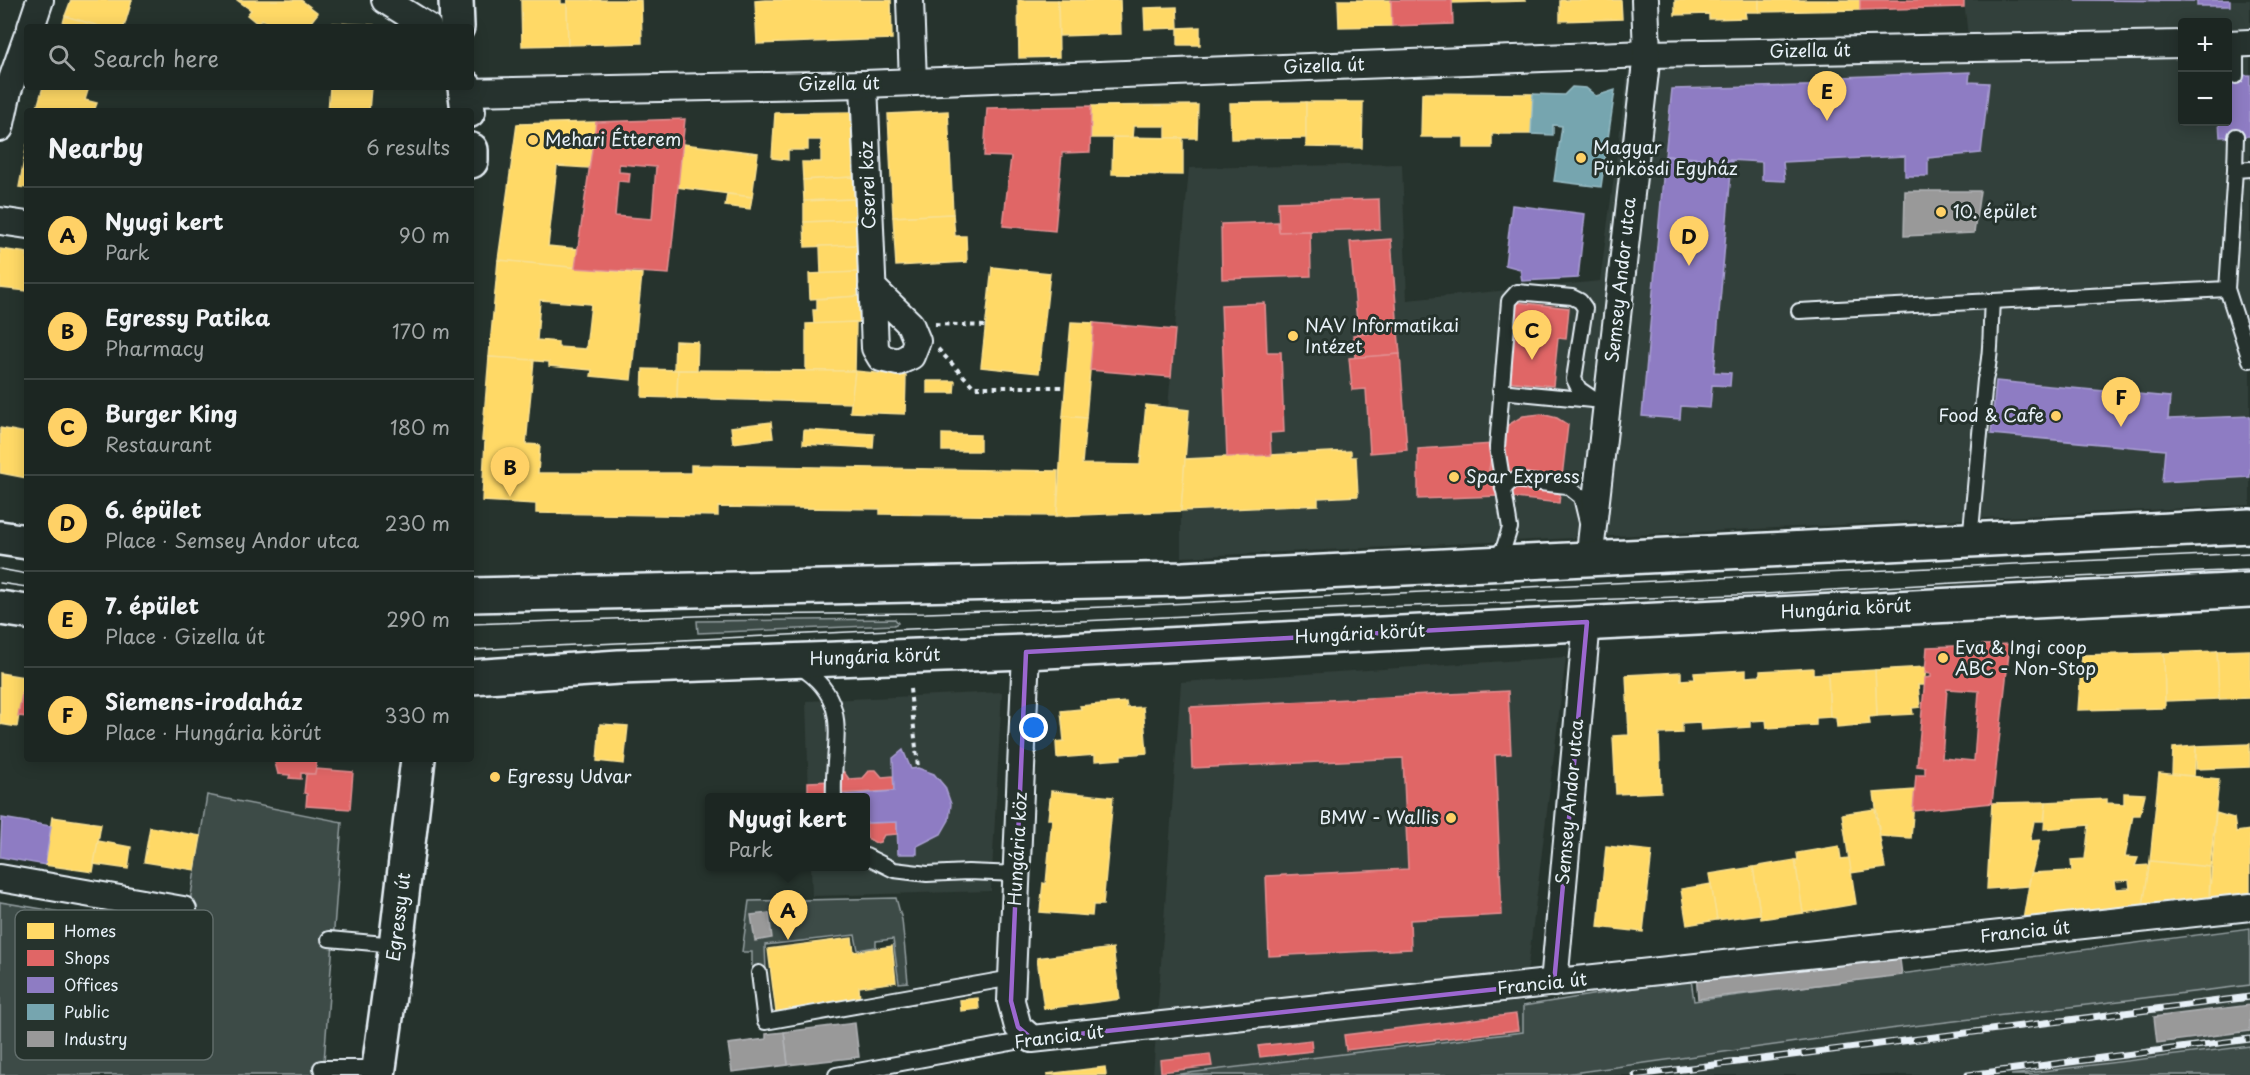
<!DOCTYPE html>
<meta charset="utf-8">
<style>
body{margin:0;font-family:"Playpen Sans",sans-serif;background:#29322f;color:#f1f3f6}
.controls{position:absolute;right:18px;top:18px;display:grid;overflow:hidden;border-radius:6px;box-shadow:0 3px 15px #0003}
.controls button{width:54px;height:54px;display:grid;place-items:center;padding:0;border:0;border-bottom:2px solid #3a4340;background:#1c2622;color:#f1f3f6;font:30px sans-serif}
.you{position:absolute;left:1034px;top:728px;width:21px;height:21px;margin:-15px;border:4px solid #fff;border-radius:50%;background:#1a73e8;box-shadow:0 0 0 9px #1a73e833}
.badge{display:grid;place-items:center;width:39px;height:39px;border-radius:50%;background:#ffd166;color:#111;font-size:20px;font-weight:700}
.pin{position:absolute;translate:-50% -50px;filter:drop-shadow(0 2px 3px #0008)}
.pin::after{content:'';position:absolute;top:32px;width:21px;height:18px;background:inherit;clip-path:polygon(0 0,100% 0,50% 100%)}
.popup{position:absolute;left:705px;top:793px;width:165px;height:78px;box-sizing:border-box;display:grid;place-content:center;border-radius:6px;background:#1c2622;filter:drop-shadow(0 2px 4px #0005);font-size:20px;white-space:nowrap;color:#a0a5a5}
.popup b{font-size:22px;color:#f1f3f6}
.popup::after{content:'';position:absolute;left:50%;top:100%;margin-left:-12px;border:12px solid transparent;border-top-color:#1c2622}
.list{margin:0;padding:0;list-style:none}
h2{display:flex;justify-content:space-between;align-items:center;height:78px;margin:0;padding:0 24px;font-size:26px}
h2 small{font-size:20px;font-weight:400;color:#a0a5a5}
.list li{display:grid;grid-template-columns:39px 1fr auto;gap:18px;align-items:center;box-sizing:border-box;height:96px;padding:0 24px;border-top:2px solid #3a4340}
.list b{display:block;font-size:22px;white-space:nowrap}
.list p{margin:0;font-size:20px;white-space:nowrap;color:#a0a5a5}
.list em{font-size:20px;font-style:normal;color:#a0a5a5}
.icon{flex:none;width:33px;height:33px;fill:none;stroke:currentColor;stroke-width:2;stroke-linecap:round;stroke-linejoin:round}
.map{position:relative;flex:none;width:2250px;height:1075px;overflow:hidden}
.search{position:absolute;background:#1c2622;box-shadow:0 3px 15px #0003;left:24px;top:24px;width:450px;height:66px;display:flex;align-items:center;gap:15px;box-sizing:border-box;padding:0 21px;border-radius:6px;color:#a0a5a5;font-size:22px}
.panel{position:absolute;background:#1c2622;box-shadow:0 3px 15px #0003;left:24px;top:108px;width:450px;height:654px;border-radius:6px}
.map>svg:first-child{display:block}
.built{fill:#333f3a;fill-rule:evenodd}
.green{fill:#3e4b47;stroke:#939ea0;stroke-width:1.5}
.homes{fill:#ffd966;stroke:#f8e092;stroke-width:1.5;fill-rule:evenodd}
.shops{fill:#e06666;stroke:#e29092;stroke-width:1.5;fill-rule:evenodd}
.offices{fill:#8e7cc3;stroke:#a99fd3;stroke-width:1.5}
.public{fill:#76a5af;stroke:#98bcc5;stroke-width:1.5}
.industry{fill:#999;stroke:#b1b3b6;stroke-width:1.5}
.lines{fill:none;stroke-linecap:round;stroke-linejoin:round}
.lane-casing{stroke:#e8f1f8;stroke-width:18}
.street-casing{stroke:#e8f1f8;stroke-width:30}
.secondary-casing{stroke:#e8f1f8;stroke-width:38}
.primary-casing{stroke:#e8f1f8;stroke-width:38}
.path{stroke:#e8f1f8;stroke-width:4;stroke-dasharray:4.5 4.5;stroke-linecap:butt}
.lane{stroke:#26332d;stroke-width:14}
.street{stroke:#26332d;stroke-width:26}
.secondary{stroke:#26332d;stroke-width:33}
.primary{stroke:#26332d;stroke-width:33}
.tram{stroke:#e8f1f8;stroke-width:1.5}
.rail-casing{stroke:#e8f1f8;stroke-width:7}
.rail{stroke:#26332d;stroke-width:4.5;stroke-dasharray:14;stroke-linecap:butt}
.marked{fill:none;stroke:#9c67d0;stroke-width:4.5;stroke-linejoin:round}
.poi-dot{fill:#ffd166;stroke:#26332d;stroke-width:2}
.labels{text-anchor:middle;stroke-width:6;stroke-linejoin:round;paint-order:stroke}
.street-label{font-size:18px;fill:#e8f1f8;stroke:#26332d}
.poi-label{font-size:18px;fill:#e8f1f8;stroke:#26332d;text-anchor:start}
.key{fill:#26332d;stroke:#606c6a;stroke-width:1.5}
.key-label{font-size:16px;fill:#e8f1f8}
</style>
<div class="map">
<svg width="2250" height="1075" viewBox="0 0 2250 1075">
<rect width="100%" height="100%" fill="#26332d"/>
<filter id="ink" filterUnits="userSpaceOnUse"><feTurbulence type="fractalNoise" baseFrequency=".0167" numOctaves="2"/><feDisplacementMap in="SourceGraphic" scale="12" xChannelSelector="R" yChannelSelector="G"/><feConvolveMatrix kernelMatrix="1 2 1 2 8 2 1 2 1" color-interpolation-filters="sRGB"/></filter>
<g filter="url(#ink)">
<g class="built">
<path d="M1964,0h286v505l-1069,52v-46l8,-101 -21,-3 21,-239 213,-4 5,136 193,-19 29,-218 341,-7zM2182,22h46v100h-46z"/>
<path d="M1566,657l-43,349v26l-351,43h-19l28,-393z"/>
<path d="M1002,692l-11,199 -179,5 -1,-29 55,-1v-68l-57,-1 -3,-96z"/>
<path d="M2250,985v61l-239,29h-453l339,-47z"/>
</g>
<g class="green">
<path d="M895,619l3,4 -4,2 -196,8 -1,-12z"/>
<path d="M207,795l135,27 -19,253h-323v-173l185,31z"/>
<path d="M896,898l6,22 6,62 -9,1 -6,-44 -17,2v6l-18,3 -3,-15 -90,10 1,26 -14,2v-21h-10l7,-51z"/>
<path d="M2250,928v57l-353,43 -339,47h-386l351,-43v-26l168,-27 3,22z"/>
<path d="M2250,1046v29h-239z"/>
</g>
<g class="homes">
<path d="M71,0h61l-8,27h-22l-37,-11z"/>
<path d="M237,0h64l17,13 -11,14h-34l-11,-8 -4,5 -11,-9 4,-5z"/>
<path d="M521,0h40v4h6l1,41 -46,1z"/>
<path d="M567,0h74l1,43 -74,2z"/>
<path d="M765,0h126l1,39 -135,5 -2,-43z"/>
<path d="M1018,0h40l1,57 -40,1z"/>
<path d="M1058,0h62l1,34 -62,2z"/>
<path d="M1338,0h53l1,26 -53,1z"/>
<path d="M1452,0h73v1l-73,2z"/>
<path d="M1560,0h61l1,19 -62,2z"/>
<path d="M1675,0h84v12h-14l1,6 -37,1v-5l-34,1z"/>
<path d="M1759,0h101v10l-101,2z"/>
<path d="M1177,7l1,21 -33,1 -1,-21z"/>
<path d="M65,16l37,11h-40z"/>
<path d="M333,23l41,2v2h-41z"/>
<path d="M1200,27v18h-22v-17z"/>
<path d="M43,87h46l-4,13 12,3 -3,8h-58z"/>
<path d="M330,87h41l-2,24h-41z"/>
<path d="M1422,93l111,1 -2,40h-39v14h-28v-11h-43z"/>
<path d="M1306,102v36l-75,1 -1,-36z"/>
<path d="M1306,102h57l-1,46 -56,-1z"/>
<path d="M1198,105l-1,33h-31v-12h-33l-1,12h-41v-32z"/>
<path d="M948,111l5,103 -60,3 -5,-103z"/>
<path d="M851,112l2,65 -50,3 -1,-18h19v-22h-13v10h-20v10l-16,-2 3,-45z"/>
<path d="M596,122l-7,46 -32,-2 -9,80 30,3 -3,19 -77,-8 19,-136z"/>
<path d="M1113,137l70,1v37l-71,-1z"/>
<path d="M27,144v44l-8,-1z"/>
<path d="M683,144l75,9 -6,44 -75,-10z"/>
<path d="M853,177l1,22 -50,2 -1,-21z"/>
<path d="M727,194l25,3 -2,12 -25,-3z"/>
<path d="M854,199l2,21 -52,2v-21z"/>
<path d="M953,214l2,22h11l1,26 -71,4 -3,-49z"/>
<path d="M856,220l1,25 -52,2 -1,-25z"/>
<path d="M857,245l1,27 -37,2 -1,-28z"/>
<path d="M0,249l27,4v38l-27,-3z"/>
<path d="M498,260l144,14 -11,106 -40,-4 1,-6 -43,-4v-4l-60,-5zM540,300l51,4 -5,45 -28,-2v-5l-21,-2z"/>
<path d="M992,267l58,6 -11,100 -58,-6z"/>
<path d="M858,272l1,24 -49,3 -1,-25z"/>
<path d="M859,296l1,26 -46,2 -1,-14h4v-11z"/>
<path d="M856,322l-1,49h-49v-47z"/>
<path d="M1071,322l23,1 -8,95 -23,-2z"/>
<path d="M675,341l23,1 -1,28h-23z"/>
<path d="M489,357l45,3 -8,84 14,1 -2,28h153v-8l367,6 -1,45 -177,-2v-5l-162,-2v9l-182,-3v-9l-54,-3 3,-60 -3,-1z"/>
<path d="M643,369l35,1 -1,28 -35,-1z"/>
<path d="M678,370l177,1 -3,32 -175,-5z"/>
<path d="M855,371l51,5 -1,38 -55,-2z"/>
<path d="M927,381h28l-1,12h-27z"/>
<path d="M1146,405l43,5 -8,101 -124,5 6,-100 23,2 -4,46 58,1z"/>
<path d="M771,422l2,16 -40,5 -2,-16z"/>
<path d="M0,428l27,5v45l-27,-5z"/>
<path d="M804,430l70,4 -1,14 -70,-4z"/>
<path d="M942,434l38,1v16h-38z"/>
<path d="M1351,451v6h5l2,39 -40,2v7l-137,6 4,-52z"/>
<path d="M2250,650v48l-31,1 -2,-48z"/>
<path d="M2217,651l2,48 -54,2 -1,-48z"/>
<path d="M2164,653l1,55 -87,2 4,-55z"/>
<path d="M1926,667l-2,18h-6l2,22 -8,1 1,6 -36,2 -2,-46z"/>
<path d="M1813,668v6l15,-1 2,44 -14,1v7l-49,3 -1,-8 -16,1v6l-49,3 -1,-8 -18,1v10l-23,1 2,58 -45,2 -3,-58 16,-1 -3,-60 55,-3v8l14,-1 -1,-6 52,-3v7l14,-1v-5z"/>
<path d="M1875,670l2,46 -8,1 1,7 -33,3 -1,-9 -6,-1 -2,-44z"/>
<path d="M0,673l25,4 -8,50 -17,-3z"/>
<path d="M1126,702l1,6 16,-1 4,46 -26,2v4l-26,2v-6l-38,3 -1,-16 8,-1 -3,-30 20,-2 -1,-3z"/>
<path d="M600,724l28,2 -4,38 -27,-3z"/>
<path d="M2250,744v23l-54,2v-23z"/>
<path d="M2196,746l-2,30 -22,-2 1,-26z"/>
<path d="M2159,773l60,6 -9,88 -60,-6z"/>
<path d="M1915,790l-4,48 -31,-2 -6,-43z"/>
<path d="M1051,791l62,6 -10,108h-10l-1,11 -52,-4 3,-29 3,1 6,-65h-4z"/>
<path d="M2124,793l21,1 -5,21h-7l-8,42 13,1 -3,8 15,-1 -8,48 -120,13 9,-53 41,-2 -1,-11 14,-1 4,-34 -45,4 2,-27 61,-3v4l17,1zM2129,880l1,8 -14,1 -1,-8z"/>
<path d="M2046,802l-2,19h-10l-4,20 10,-1 -12,46 -41,3 5,-86z"/>
<path d="M1875,809l10,59 -34,5 -9,-59z"/>
<path d="M2216,813l18,5 2,14 14,-2v67l-41,6z"/>
<path d="M52,817l49,7 -8,48 -48,-7z"/>
<path d="M150,827l51,9 -6,34 -51,-8z"/>
<path d="M98,841l33,6 -3,22 -34,-5z"/>
<path d="M1606,846l46,5 -9,81 -45,-5z"/>
<path d="M1839,846l2,13 8,-1 7,46 -53,9 -8,-53h3l-1,-7z"/>
<path d="M1795,860l8,53 -42,6 -8,-52z"/>
<path d="M2150,861l60,6 -1,36 -67,10z"/>
<path d="M1753,867l7,47 -43,6 -8,-46z"/>
<path d="M1711,884l6,36 -30,5 -6,-36z"/>
<path d="M852,938l2,14 38,-6 4,36 -37,5 1,14 -84,11 -8,-63z"/>
<path d="M1113,948l7,51 -76,10 -7,-51z"/>
<path d="M978,998l1,11 -18,2 -1,-11z"/>
<path d="M1105,1067l1,8h-59v-1z"/>
</g>
<g class="shops">
<path d="M1391,0h61l1,24 -61,2z"/>
<path d="M1860,0h104v7l-104,3z"/>
<path d="M1091,106l-1,46 -28,1 -7,78 -52,-5 8,-69 -27,-1 3,-48z"/>
<path d="M685,119l-16,155 -94,-6 21,-146zM619,164l37,3 -4,52 -37,-3 3,-35 11,1 1,-9 -11,-1z"/>
<path d="M1379,199l1,30 -101,3 -1,-30z"/>
<path d="M1278,222l1,10 31,-1 1,45 -89,3 -1,-55z"/>
<path d="M1391,239l7,92 -40,3 -8,-92z"/>
<path d="M1514,302l55,6 -3,31 -8,-1 -5,48 -47,-5z"/>
<path d="M1265,303l2,49h14l3,80 -14,1 1,22 -44,2 -6,-152z"/>
<path d="M1094,323l81,7 -4,47 -81,-7z"/>
<path d="M1398,331l2,23 -45,4 -2,-23z"/>
<path d="M1400,354l7,96 -37,3 -4,-64 -14,1 -3,-32z"/>
<path d="M1541,414l16,4 11,7 -9,78 -61,-7 -7,-12 -2,-14 4,-26 15,-19 15,-9z"/>
<path d="M1493,444l-4,26 2,14 7,12 -80,3v-50z"/>
<path d="M2010,644l-18,159 -79,8 3,-36h9v-8l-8,-1 8,-88 6,-1v-3l-6,-1 2,-26zM1947,689l32,2 -5,70 -32,-3z"/>
<path d="M25,677h2v40l-9,-1z"/>
<path d="M1508,691l3,63 -16,1 7,160 -92,5 1,29 -142,7 -3,-80 142,-7 -5,-111 -211,10 -2,-61z"/>
<path d="M274,759h43l-2,15 -14,-1v6l-12,-1 1,-3 -12,-1z"/>
<path d="M316,769l37,3 -3,37 -44,-3 1,-12 -3,-1 2,-19h9z"/>
<path d="M870,770h6l6,7 11,-1 1,15 -86,4v-13l24,-1 7,-10 5,1 5,7 14,-1z"/>
<path d="M897,822v12l-13,1 -4,7 -4,1 -9,-5 -1,-15z"/>
<path d="M1516,1014l2,16 -172,20 -2,-15z"/>
<path d="M1311,1040l1,11 -52,6 -2,-11z"/>
<path d="M1210,1054l2,12 -51,6 -1,-12z"/>
</g>
<g class="offices">
<path d="M2074,0h156v6h-33v-5z"/>
<path d="M1970,72l-1,10 20,1 -8,70 -53,5v18h-23v-20l-122,6 2,19 -23,-1v-18l-97,-6 7,-67 171,-4 -1,-8z"/>
<path d="M2250,75v61l-30,1 -1,-15h9v-46z"/>
<path d="M1665,156l67,5 -18,211 17,1 -1,13 -18,-1 -2,23 -29,-2 -1,13 -38,-3z"/>
<path d="M1512,205l73,9 -7,64 -56,3 -2,-12 -15,-4z"/>
<path d="M1996,381l174,16 -2,22 82,-3v61l-88,5 3,-32 -174,-16z"/>
<path d="M903,750l8,19 7,-1 16,6 11,13 6,17 -2,16 -8,14 -24,12v8h-19l-1,-32 -31,1v-25h-58l86,-7 -1,-33z"/>
<path d="M2,818l49,8 -6,39 -45,-8z"/>
</g>
<path class="public" d="M1572,87l14,1 10,8 19,-6 -14,97 -47,-6 8,-55 -9,-1v10l-22,-1 2,-40 31,1z"/>
<g class="industry">
<path d="M1905,191h75l-6,42 -70,3z"/>
<path d="M769,913l3,25 -17,3 -4,-26z"/>
<path d="M1899,952l3,23 -204,24 -2,-24z"/>
<path d="M2250,1005v26l-93,12 -3,-26z"/>
<path d="M855,1023l4,34 -71,8 -4,-33z"/>
<path d="M784,1032l4,33 -56,7 -4,-28 38,-5v-5z"/>
</g>
<g class="lines">
<defs>
<g id="lane">
<path d="M2236,76v-33"/>
<path d="M2235,170l1,-34"/>
<path d="M2227,289l23,71"/>
<path d="M1799,311l428,-22 8,-119 15,-1"/>
<path d="M1500,391l92,9"/>
<path d="M1503,489l10,-9 54,6 14,11 6,25"/>
<path d="M1970,541l15,-161c7,-26 5,-52 7,-79"/>
<path d="M1493,561l11,-14 6,-19 -13,-81 12,-146 8,-9 55,5 8,4 5,7 -11,71 5,10 16,11"/>
<path d="M800,667c55,35 31,77 34,131"/>
<path d="M866,856l28,14 33,4 41,-2 50,2"/>
<path d="M329,939l67,6"/>
<path d="M759,973l6,49 247,-44"/>
<path d="M321,1068h58"/>
<path d="M836,1075l196,-36"/>
</g>
<g id="street">
<path d="M385,0l43,27"/>
<path d="M910,0l3,82"/>
<path d="M31,27l9,-27"/>
<path d="M2228,44l22,-1"/>
<path d="M864,84l11,264 6,10 17,4 13,-6 6,-15 -7,-17 -38,-37"/>
<path d="M466,92l398,-8 783,-30 535,-10"/>
<path d="M0,128l8,-37 19,-54"/>
<path d="M0,221l27,4"/>
<path d="M1589,561l58,-507 -2,-54"/>
<path d="M1026,652l-15,349 7,26 14,12 1218,-132"/>
<path d="M0,878l183,32"/>
<path d="M1554,983l33,-361"/>
</g>
<g id="secondary">
<path d="M456,0l1,27"/>
<path d="M465,87l3,24"/>
<path d="M471,150v11"/>
<path d="M378,1075l18,-130 22,-186"/>
</g>
<g id="primary">
<path d="M0,538l27,4"/>
<path d="M471,595l712,-16 1067,-53"/>
<path d="M0,608l27,4"/>
<path d="M471,677l148,-10 407,-15 1224,-62"/>
</g>
</defs>
<use href="#lane" class="lane-casing"/>
<use href="#street" class="street-casing"/>
<use href="#secondary" class="secondary-casing"/>
<use href="#primary" class="primary-casing"/>
<g class="path">
<path d="M935,324l50,2"/>
<path d="M938,349l36,38h91"/>
<path d="M910,689l8,79"/>
</g>
<use href="#lane" class="lane"/>
<use href="#street" class="street"/>
<use href="#secondary" class="secondary"/>
<use href="#primary" class="primary"/>
<g class="tram">
<path d="M0,569l27,5"/>
<path d="M0,583l27,4"/>
<path d="M471,624l252,-9 203,-2 179,-6 1145,-54"/>
<path d="M471,650l882,-42 411,-14 259,-15 227,-9"/>
</g>
<defs>
<g id="rail">
<path d="M1635,1075l615,-78"/>
<path d="M1968,1075l282,-36"/>
</g>
</defs>
<use href="#rail" class="rail-casing"/>
<use href="#rail" class="rail"/>
</g>
</g>
<path class="marked" d="M1587,622l-33,361 -522,56 -14,-12 -7,-26 15,-349z"/>
<g class="poi-dot">
<circle cx="533" cy="140" r="6"/>
<circle cx="1581" cy="158" r="6"/>
<circle cx="1941" cy="212" r="6"/>
<circle cx="1293" cy="336" r="6"/>
<circle cx="2056" cy="416" r="6"/>
<circle cx="1454" cy="477" r="6"/>
<circle cx="1943" cy="658" r="6"/>
<circle cx="495" cy="777" r="6"/>
<circle cx="1451" cy="818" r="6"/>
</g>
<g class="labels">
<g class="street-label">
<text transform="translate(1810 51) rotate(-1)" y="6">Gizella út</text>
<text transform="translate(1324 66) rotate(-2)" y="6">Gizella út</text>
<text transform="translate(839 84) rotate(-1)" y="6">Gizella út</text>
<text transform="translate(868 185) rotate(-92)" y="6">Cserei köz</text>
<text transform="translate(1621 280) rotate(-84)" y="6">Semsey Andor utca</text>
<text transform="translate(1846 609) rotate(-3)" y="6">Hungária körút</text>
<text transform="translate(1360 634) rotate(-3)" y="6">Hungária körút</text>
<text transform="translate(875 657) rotate(-2)" y="6">Hungária körút</text>
<text transform="translate(1570 802) rotate(-85)" y="6">Semsey Andor utca</text>
<text transform="translate(1018 849) rotate(-87)" y="6">Hungária köz</text>
<text transform="translate(399 917) rotate(-83)" y="6">Egressy út</text>
<text transform="translate(2025 932) rotate(-6)" y="6">Francia út</text>
<text transform="translate(1542 984) rotate(-6)" y="6">Francia út</text>
<text transform="translate(1059 1037) rotate(-7)" y="6">Francia út</text>
</g>
<g class="poi-label">
<text x="545" y="146">Mehari Étterem</text>
<text x="1593" y="154">Magyar<tspan x="1593" dy="21">Pünkösdi Egyház</tspan></text>
<text x="1953" y="218">10. épület</text>
<text x="1305" y="332">NAV Informatikai<tspan x="1305" dy="21">Intézet</tspan></text>
<text x="2044" y="422" text-anchor="end">Food &amp; Cafe</text>
<text x="1466" y="483">Spar Express</text>
<text x="1955" y="654">Eva &amp; Ingi coop<tspan x="1955" dy="21">ABC - Non-Stop</tspan></text>
<text x="507" y="783">Egressy Udvar</text>
<text x="1439" y="824" text-anchor="end">BMW - Wallis</text>
</g>
</g>
<rect x="15" y="910" width="198" height="150" rx="9" class="key"/>
<rect x="27" y="923" width="27" height="16" fill="#ffd966"/>
<rect x="27" y="950" width="27" height="16" fill="#e06666"/>
<rect x="27" y="977" width="27" height="16" fill="#8e7cc3"/>
<rect x="27" y="1004" width="27" height="16" fill="#76a5af"/>
<rect x="27" y="1031" width="27" height="16" fill="#999"/>
<g class="key-label">
<text x="64" y="937">Homes</text>
<text x="64" y="964">Shops</text>
<text x="64" y="991">Offices</text>
<text x="64" y="1018">Public</text>
<text x="64" y="1045">Industry</text>
</g>
</svg>
<div class="controls">
<button>+</button>
<button>−</button>
</div>
<div class="you"></div>
<div class="pin badge" style="left:788px;top:940px">A</div>
<div class="popup"><b>Nyugi kert</b>Park</div>
<div class="pin badge" style="left:510px;top:497px">B</div>
<div class="pin badge" style="left:1532px;top:360px">C</div>
<div class="pin badge" style="left:1689px;top:266px">D</div>
<div class="pin badge" style="left:1827px;top:121px">E</div>
<div class="pin badge" style="left:2121px;top:427px">F</div>
<div class="search"><svg class="icon" aria-label="search" viewBox="0 0 24 24"><circle cx="10" cy="10" r="6"/><path d="M15 15l6 6"/></svg>Search here</div>
<section class="panel">
<h2>Nearby<small>6 results</small></h2>
<ul class="list">
<li><span class="badge">A</span><div><b>Nyugi kert</b><p>Park</p></div><em>90 m</em></li>
<li><span class="badge">B</span><div><b>Egressy Patika</b><p>Pharmacy</p></div><em>170 m</em></li>
<li><span class="badge">C</span><div><b>Burger King</b><p>Restaurant</p></div><em>180 m</em></li>
<li><span class="badge">D</span><div><b>6. épület</b><p>Place · Semsey Andor utca</p></div><em>230 m</em></li>
<li><span class="badge">E</span><div><b>7. épület</b><p>Place · Gizella út</p></div><em>290 m</em></li>
<li><span class="badge">F</span><div><b>Siemens-irodaház</b><p>Place · Hungária körút</p></div><em>330 m</em></li>
</ul>
</section>
</div>
